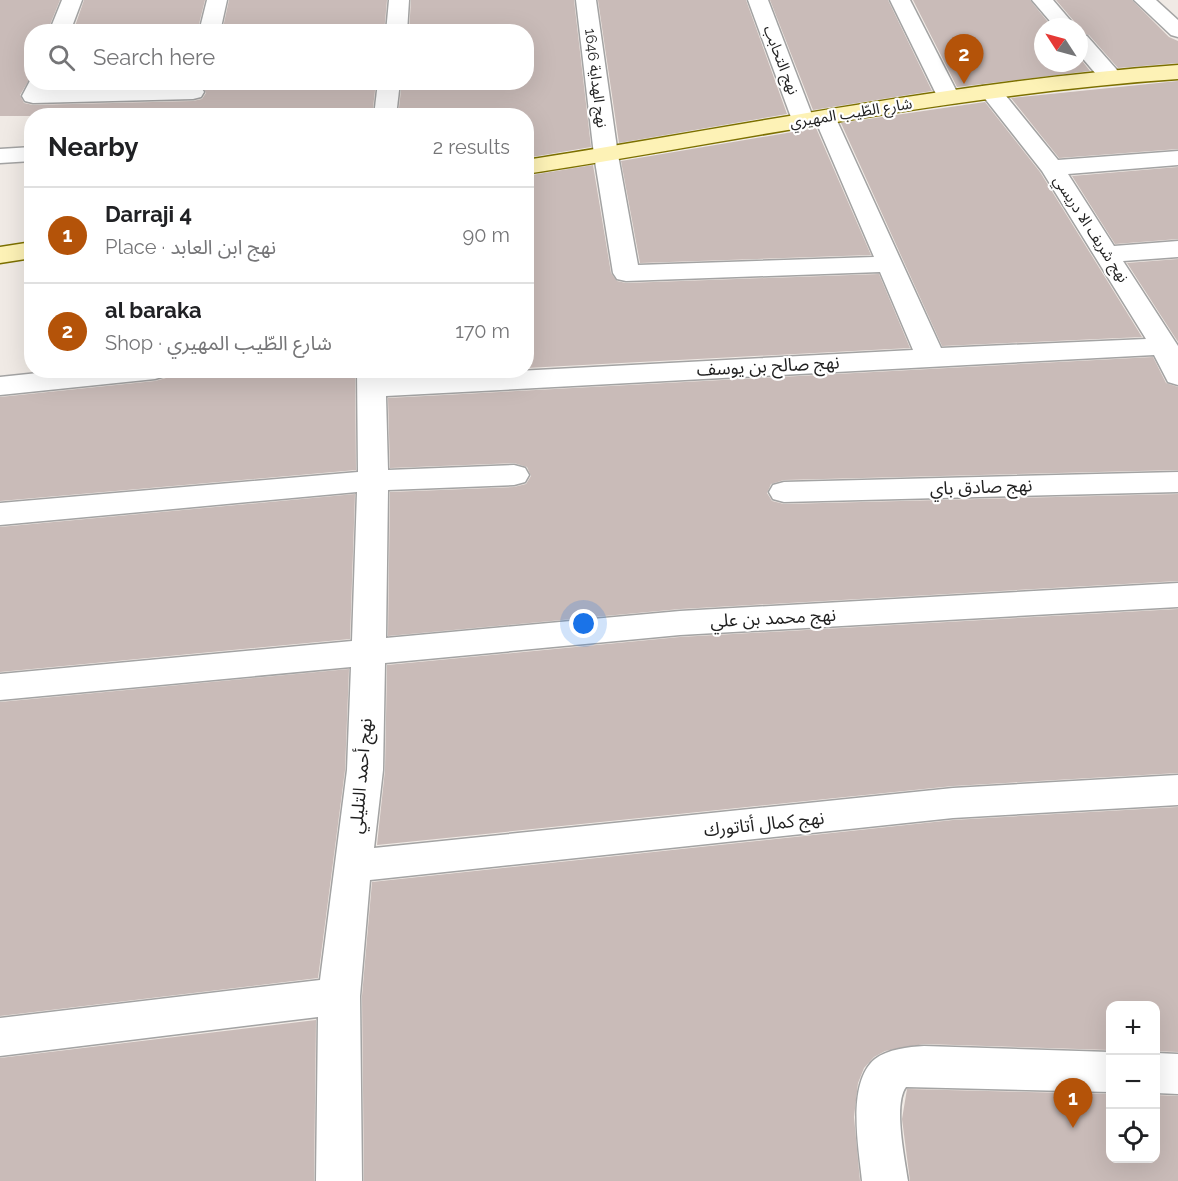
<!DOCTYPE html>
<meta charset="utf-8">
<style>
body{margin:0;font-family:Raleway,"Noto Sans Arabic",sans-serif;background:#f6f6f6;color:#202124}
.controls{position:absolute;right:18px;bottom:18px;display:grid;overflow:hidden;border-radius:12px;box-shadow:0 6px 24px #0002}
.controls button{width:54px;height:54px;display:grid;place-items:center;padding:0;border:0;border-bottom:2px solid #e0e0e0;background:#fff;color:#202124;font:30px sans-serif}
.compass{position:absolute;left:1034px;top:18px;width:54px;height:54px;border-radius:50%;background:#fff;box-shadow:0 6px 24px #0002;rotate:306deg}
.you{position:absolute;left:584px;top:624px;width:21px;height:21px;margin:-15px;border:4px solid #fff;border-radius:50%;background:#1a73e8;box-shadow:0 0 0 9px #1a73e833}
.badge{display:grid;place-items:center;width:39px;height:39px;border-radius:50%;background:#b45309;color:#fff;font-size:20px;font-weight:700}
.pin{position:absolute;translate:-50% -50px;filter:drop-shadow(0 2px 3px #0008)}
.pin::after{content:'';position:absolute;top:32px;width:21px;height:18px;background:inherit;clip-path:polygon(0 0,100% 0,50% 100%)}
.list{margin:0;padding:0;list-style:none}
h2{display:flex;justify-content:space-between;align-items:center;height:78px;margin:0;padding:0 24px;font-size:26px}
h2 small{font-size:20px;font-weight:400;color:#757577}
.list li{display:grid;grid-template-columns:39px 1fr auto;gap:18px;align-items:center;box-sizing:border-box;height:96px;padding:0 24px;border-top:2px solid #e0e0e0}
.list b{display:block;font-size:22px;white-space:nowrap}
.list p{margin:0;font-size:20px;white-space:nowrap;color:#757577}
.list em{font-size:20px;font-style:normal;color:#757577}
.icon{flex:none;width:33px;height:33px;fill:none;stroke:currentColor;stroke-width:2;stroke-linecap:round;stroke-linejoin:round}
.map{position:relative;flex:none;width:1178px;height:1181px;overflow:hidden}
.search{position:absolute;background:#fff;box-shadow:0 6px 24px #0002;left:24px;top:24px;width:510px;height:66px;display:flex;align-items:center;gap:15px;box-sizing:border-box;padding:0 21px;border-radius:24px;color:#757577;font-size:22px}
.panel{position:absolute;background:#fff;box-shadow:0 6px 24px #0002;left:24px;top:108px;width:510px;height:270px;border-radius:24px}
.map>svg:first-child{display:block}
.building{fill:#c9bbb8}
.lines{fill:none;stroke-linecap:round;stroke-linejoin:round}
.street-casing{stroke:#a3a3a3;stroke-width:3}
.secondary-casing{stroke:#7c7000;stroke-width:3}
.street{fill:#fff;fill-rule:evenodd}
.secondary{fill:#fdf2b6;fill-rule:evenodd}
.labels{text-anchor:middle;stroke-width:4.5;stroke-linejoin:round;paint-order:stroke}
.far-street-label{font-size:15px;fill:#1f1f1f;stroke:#fff}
.street-label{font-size:18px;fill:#1f1f1f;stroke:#fff}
</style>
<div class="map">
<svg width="1178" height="1181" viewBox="0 0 1178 1181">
<rect width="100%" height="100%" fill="#f0eae5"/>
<g class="building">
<path d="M0,0h60l-13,32h-15v43l-12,20 4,8 9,2 160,-4 9,-2 4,-6 -3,-7 -10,-3 -143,4 2,-5h324l-4,34h-372z"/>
<path d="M84,0h121l-8,32h-124z"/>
<path d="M229,0h158l-3,32h-162z"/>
<path d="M411,0h163l17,147 -65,11v-42h-128l4,-34h124v-50h-117z"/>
<path d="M598,0h148l41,114 -168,29z"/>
<path d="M770,0h118l44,91 -119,19z"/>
<path d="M913,0h117l22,27h-9v36h36v-6l11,14 -133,16z"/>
<path d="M1056,0h76l37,37 9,4v22l-60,5 -29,-33 -10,-2v-6z"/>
<path d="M1178,81v68l-119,9 -48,-60z"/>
<path d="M985,102l55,70 102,165 -200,9 -101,-223z"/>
<path d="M816,128l55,127 -231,8 -19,-102z"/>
<path d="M593,165l18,108 6,8 9,2 253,-9 31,74 -384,20v-192z"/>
<path d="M1178,167v72l-63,5 -43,-68z"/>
<path d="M1178,259v83l-51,-79z"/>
<path d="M1153,357l13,26 12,4v83l-394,10 -13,4 -4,9 5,8 12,3 394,-10v87l-498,28 -292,27 2,-144 124,-5 12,-3 5,-8 -4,-9 -13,-4 -124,5 -2,-70z"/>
<path d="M171,370h184l1,100 -356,31v-104l155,-16 11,-3z"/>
<path d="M387,370h97l-97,6z"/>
<path d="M355,494l-5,145 -350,33v-145z"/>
<path d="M1178,609v164l-225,13 -576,59 8,-75 2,-105 293,-28z"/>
<path d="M349,669l-4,101 -27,208 -318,38v-314z"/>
<path d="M1178,807v245l-23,-1v-46h-45v45l-186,-6 -39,7 -11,6 -10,11 -6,15 -4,34 6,64h-496l-2,-185 10,-114 581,-62z"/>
<path d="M316,1020l-2,161h-314v-123z"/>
<path d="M907,1089l203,5v64h45v-63l23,1v85h-268l-8,-62z"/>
</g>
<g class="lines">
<defs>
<g id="street">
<path d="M62,0h20l-12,32h-21z"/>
<path d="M207,0h20l-7,32h-21z"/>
<path d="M389,0h20l-2,32h-21z"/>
<path d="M576,0h20l22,155 20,110 236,-8 -60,-140 3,-5h16l108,236 205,-9 -104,-168 -63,-80 3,-5h16l60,74 120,-9v14l-110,9 46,72 64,-5v16l-55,4 55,85v39l-10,-3 -14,-27 -768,41 2,74 126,-5 11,3 4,7 -4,7 -11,3 -126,5 -2,148 294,-27 498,-28v24l-498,28 -295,28 -2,107 -9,78 579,-60 225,-13v30l-225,13 -583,62 -10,116 2,185h-46l2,-164 -318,39v-38l320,-38 27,-210 4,-103 -351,33v-26l352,-33 5,-149 -357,33v-22l358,-31 -1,-102h28v8l528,-28 -33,-78 -254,9 -9,-2 -4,-6 -19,-118z"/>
<path d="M748,0h20l46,120 -3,5h-16l-3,-5z"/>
<path d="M890,0h20l50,98 -3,5h-16l-3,-5z"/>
<path d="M1032,0h21l23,27h-21z"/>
<path d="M1134,0h22l22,20v17l-7,-2z"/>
<path d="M1079,35l8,1 30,34 3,5 -3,5h-16l-22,-26z"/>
<path d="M32,77v5h18l-3,7 146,-4 8,2 3,5 -3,5 -8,2 -160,4 -8,-2 -3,-5z"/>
<path d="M378,82h22l-4,34h-22z"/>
<path d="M32,147v14l-32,2v-14z"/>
<path d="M66,370h103l-4,6 -10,3 -155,16v-18z"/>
<path d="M1178,472v20l-394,10 -11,-3 -4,-7 4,-7 11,-3z"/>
<path d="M924,1046l186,6v40l-204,-5c-13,17 -1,73 2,94h-46c-3,-32 -16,-98 13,-122 13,-10 33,-12 49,-13z"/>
<path d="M1156,1053l22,1v40l-22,-1z"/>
</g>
<g id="secondary">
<path d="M1178,65v14c-220,15 -434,61 -652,95v-14c218,-34 432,-79 652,-95z"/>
<path d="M32,242v16l-32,5v-16z"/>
</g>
</defs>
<use href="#street" class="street-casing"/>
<use href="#secondary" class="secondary-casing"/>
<use href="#street" class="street"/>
<use href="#secondary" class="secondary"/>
</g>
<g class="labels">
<g class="far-street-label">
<text transform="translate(781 60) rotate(69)" y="5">نهج التحابب</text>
<text transform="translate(596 78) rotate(83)" y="5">نهج الهداية 1646</text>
<text transform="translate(851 113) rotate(-9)" y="5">شارع الطّيب المهيري</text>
<text transform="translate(1091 229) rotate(57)" y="5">نهج شريف الا دريسي</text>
</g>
<g class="street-label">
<text transform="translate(768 366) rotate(-3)" y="6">نهج صالح بن يوسف</text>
<text transform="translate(981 487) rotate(-2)" y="6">نهج صادق باي</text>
<text transform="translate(773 618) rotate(-3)" y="6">نهج محمد بن علي</text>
<text transform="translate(361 776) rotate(-85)" y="6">نهج أحمد التليلي</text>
<text transform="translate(764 824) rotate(-6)" y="6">نهج كمال أتاتورك</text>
</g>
</g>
</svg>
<div class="controls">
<button>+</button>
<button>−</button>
<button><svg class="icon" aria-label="locate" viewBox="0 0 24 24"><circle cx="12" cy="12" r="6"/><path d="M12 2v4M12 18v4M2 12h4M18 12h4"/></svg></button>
</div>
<svg class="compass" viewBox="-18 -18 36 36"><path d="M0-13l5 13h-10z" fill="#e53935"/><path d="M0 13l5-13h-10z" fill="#757577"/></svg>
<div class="you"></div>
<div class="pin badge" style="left:1073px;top:1128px">1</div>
<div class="pin badge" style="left:964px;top:84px">2</div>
<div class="search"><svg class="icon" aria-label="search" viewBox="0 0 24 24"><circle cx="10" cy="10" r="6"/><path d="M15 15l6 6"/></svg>Search here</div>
<section class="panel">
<h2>Nearby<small>2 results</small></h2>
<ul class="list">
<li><span class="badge">1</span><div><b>Darraji 4</b><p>Place · نهج ابن العابد</p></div><em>90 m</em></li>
<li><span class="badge">2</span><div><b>al baraka</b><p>Shop · شارع الطّيب المهيري</p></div><em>170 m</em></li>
</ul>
</section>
</div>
